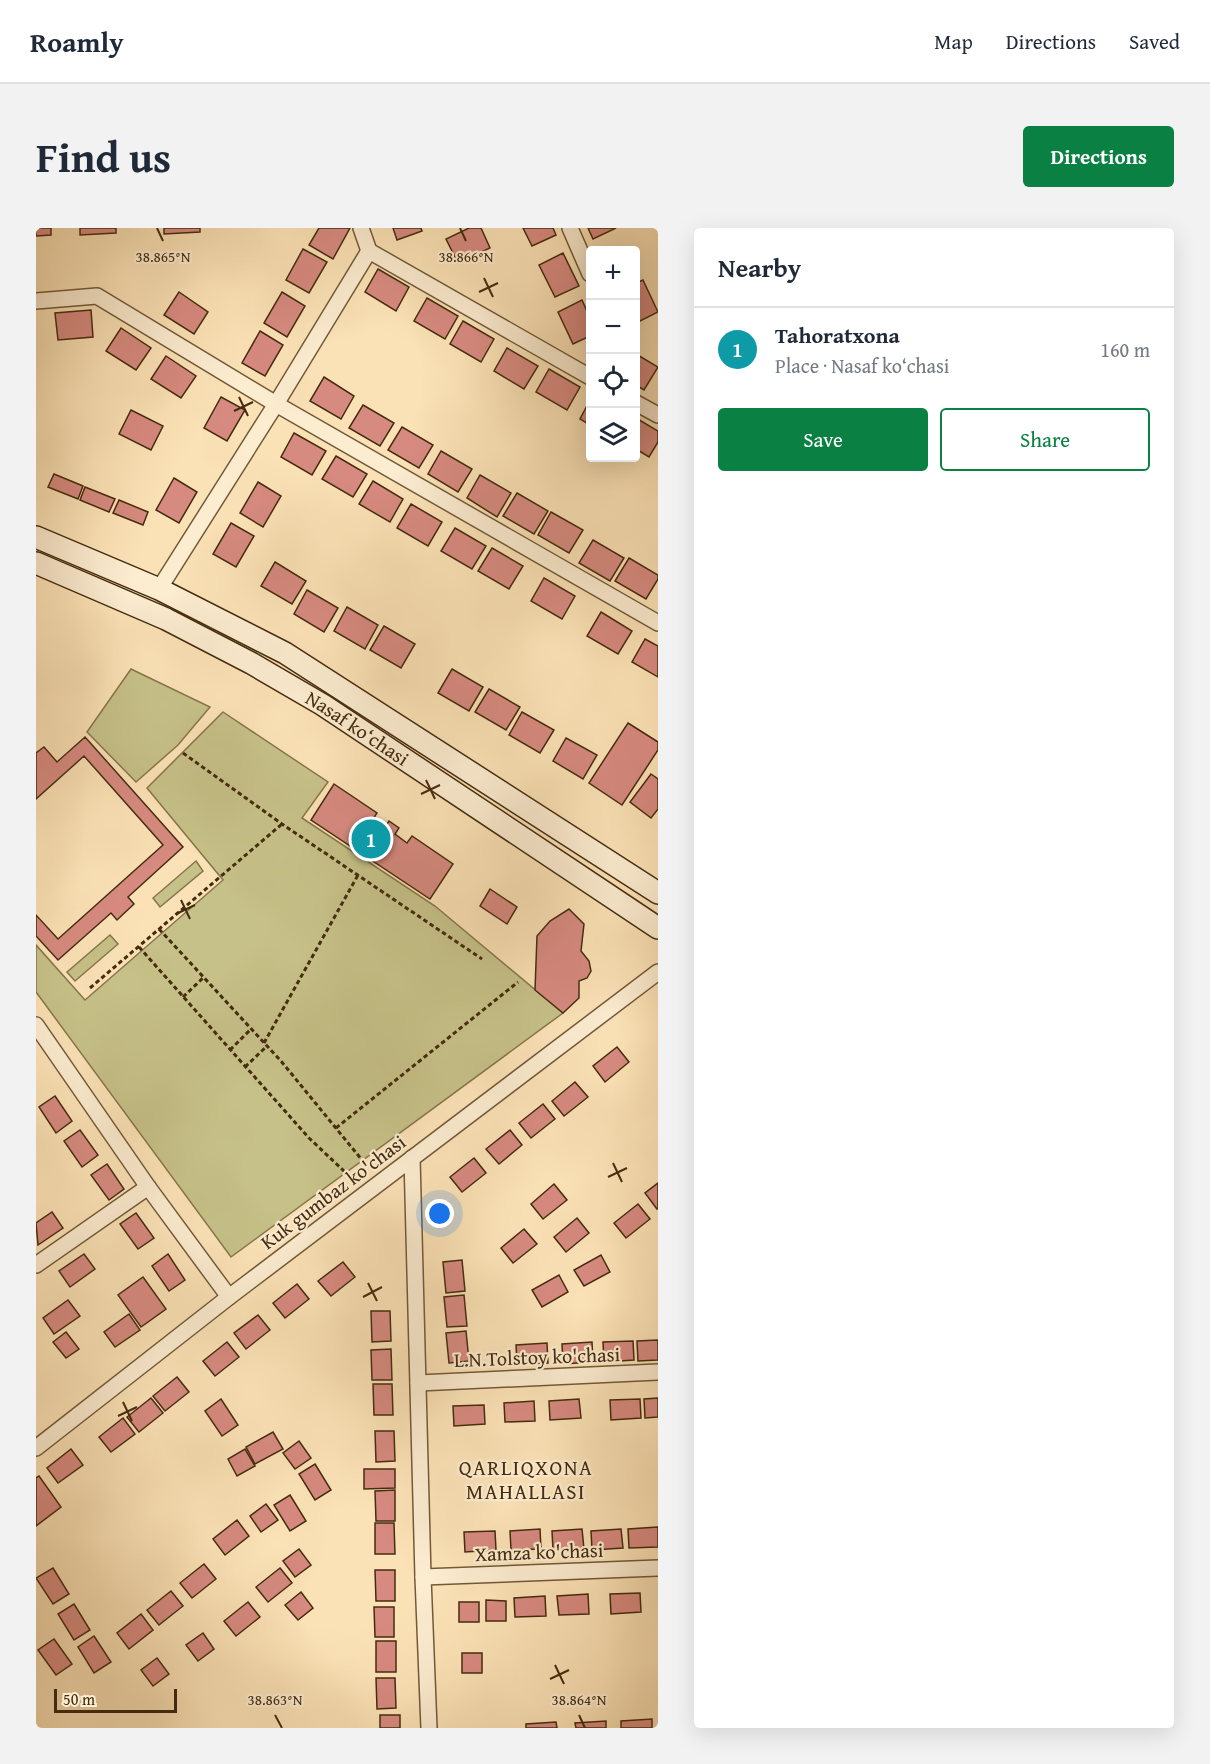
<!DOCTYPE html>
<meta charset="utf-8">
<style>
body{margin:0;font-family:"Gentium Book Plus",serif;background:#f2f2f3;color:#1f2937}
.controls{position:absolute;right:18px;top:18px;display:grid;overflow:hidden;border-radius:6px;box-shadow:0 6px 24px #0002}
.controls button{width:54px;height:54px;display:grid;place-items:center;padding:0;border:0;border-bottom:2px solid #e0e1e3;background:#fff;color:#1f2937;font:30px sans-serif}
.scale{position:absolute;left:18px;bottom:15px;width:123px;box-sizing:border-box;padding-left:6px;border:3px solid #452c0e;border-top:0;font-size:16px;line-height:21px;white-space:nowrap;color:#452c0e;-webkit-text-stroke:4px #fcecd0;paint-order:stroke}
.you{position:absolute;left:404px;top:986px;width:21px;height:21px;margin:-15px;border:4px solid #fff;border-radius:50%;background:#1a73e8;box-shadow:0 0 0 9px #1a73e833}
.badge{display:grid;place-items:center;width:39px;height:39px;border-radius:50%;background:#0b8043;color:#fff;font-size:20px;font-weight:700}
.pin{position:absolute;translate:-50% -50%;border:3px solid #fff;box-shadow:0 2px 6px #0006}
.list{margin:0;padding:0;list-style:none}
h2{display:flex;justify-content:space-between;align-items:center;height:78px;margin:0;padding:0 24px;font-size:26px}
h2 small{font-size:20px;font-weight:400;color:#747a83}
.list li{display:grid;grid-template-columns:39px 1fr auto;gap:18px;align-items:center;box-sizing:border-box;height:84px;padding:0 24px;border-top:2px solid #e0e1e3}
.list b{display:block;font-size:22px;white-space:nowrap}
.list p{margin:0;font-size:20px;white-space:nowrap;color:#747a83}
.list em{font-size:20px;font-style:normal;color:#747a83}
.actions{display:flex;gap:12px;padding:18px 24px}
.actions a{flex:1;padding:14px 0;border:2px solid #0b8043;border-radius:6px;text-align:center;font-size:21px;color:#0b8043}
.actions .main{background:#0b8043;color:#fff}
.icon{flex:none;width:33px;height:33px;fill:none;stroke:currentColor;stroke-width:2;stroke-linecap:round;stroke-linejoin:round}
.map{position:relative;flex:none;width:622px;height:1500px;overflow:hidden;border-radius:6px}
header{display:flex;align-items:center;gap:36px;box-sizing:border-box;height:84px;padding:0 30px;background:#fff;border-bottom:2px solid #e0e1e3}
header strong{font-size:28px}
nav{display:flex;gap:33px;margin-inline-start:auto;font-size:21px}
.intro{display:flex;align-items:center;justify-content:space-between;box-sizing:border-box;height:144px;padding:0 36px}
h1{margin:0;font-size:42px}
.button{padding:15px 27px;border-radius:6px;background:#0b8043;color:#fff;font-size:21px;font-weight:700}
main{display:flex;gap:36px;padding:0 36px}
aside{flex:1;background:#fff;border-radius:6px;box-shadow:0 6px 24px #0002}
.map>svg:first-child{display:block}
.green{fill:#c6c188;stroke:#86764b;stroke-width:1.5}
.building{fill:#d78a80;stroke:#452c0e;stroke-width:1.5}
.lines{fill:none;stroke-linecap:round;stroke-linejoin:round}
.minor-casing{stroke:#725a38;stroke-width:18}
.secondary-casing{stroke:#452c0e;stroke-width:24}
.path{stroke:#452c0e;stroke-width:3;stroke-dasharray:4.5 3;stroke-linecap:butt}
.minor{stroke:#fcecd0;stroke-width:15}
.secondary{stroke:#fcecd0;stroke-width:21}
.ticks{fill:none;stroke:#452c0e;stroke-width:2}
.labels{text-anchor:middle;stroke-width:4.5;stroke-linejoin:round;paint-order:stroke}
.street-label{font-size:20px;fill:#452c0e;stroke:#fcecd0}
.neighbourhood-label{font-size:21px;letter-spacing:1.5px;fill:#452c0e;stroke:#fcecd0}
.ticks-label{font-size:15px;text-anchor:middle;fill:#452c0e;stroke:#fcecd0;stroke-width:4.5;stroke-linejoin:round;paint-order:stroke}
</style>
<header>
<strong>Roamly</strong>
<nav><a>Map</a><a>Directions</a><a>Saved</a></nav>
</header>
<div class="intro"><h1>Find us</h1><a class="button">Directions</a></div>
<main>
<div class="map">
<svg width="622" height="1500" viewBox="0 0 622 1500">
<rect width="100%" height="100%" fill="#fbe2b6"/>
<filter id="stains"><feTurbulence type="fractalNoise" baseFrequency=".00333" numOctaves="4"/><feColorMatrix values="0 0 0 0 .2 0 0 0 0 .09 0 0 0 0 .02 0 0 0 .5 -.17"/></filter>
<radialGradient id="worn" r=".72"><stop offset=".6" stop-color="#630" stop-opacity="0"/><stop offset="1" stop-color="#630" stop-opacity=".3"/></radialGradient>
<g class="green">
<path d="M95,441l79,38 -32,38 -42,37 -49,-50z"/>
<path d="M187,484l105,70 -26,36 133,88 128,107 -332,244 -195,-265v-47l49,55 138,-120 -76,-92z"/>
<path d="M160,633l7,10 -43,36 -7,-9z"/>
<path d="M74,707l8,9 -43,37 -8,-9z"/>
</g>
<g class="building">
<path d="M0,0h15v7l-15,1z"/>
<path d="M44,0h36v5l-36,2z"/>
<path d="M128,0h36v4l-36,2z"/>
<path d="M283,0h31l-17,31 -24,-14z"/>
<path d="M357,0h28l1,3 -25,9z"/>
<path d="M433,0h12l9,20 -32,15 -12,-24z"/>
<path d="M487,0h30l3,7 -24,11z"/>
<path d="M552,0h28l-23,11z"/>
<path d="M267,21l24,13 -18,31 -23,-13z"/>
<path d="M527,25l16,33 -24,11 -16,-32z"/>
<path d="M342,41l31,18 -13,24 -31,-19z"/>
<path d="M607,52l15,32 -22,11v-40z"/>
<path d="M143,64l29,20 -14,22 -30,-19z"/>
<path d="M246,64l23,14 -18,31 -23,-14z"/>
<path d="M391,70l31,18 -13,23 -31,-18z"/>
<path d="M546,72l8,18v18l-17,8 -15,-32z"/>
<path d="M55,82l2,27 -35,3 -3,-27z"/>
<path d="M427,93l31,18 -13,23 -31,-18z"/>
<path d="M85,100l30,20 -15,22 -30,-19z"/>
<path d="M224,103l23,14 -18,31 -23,-13z"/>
<path d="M471,120l31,18 -14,23 -30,-18z"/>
<path d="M600,126l22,13 -14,23 -8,-5z"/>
<path d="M130,128l30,20 -15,22 -30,-19z"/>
<path d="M513,141l31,18 -13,23 -31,-18z"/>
<path d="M288,149l30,19 -13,23 -31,-18z"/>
<path d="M185,169l24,13 -18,31 -23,-13z"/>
<path d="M554,172v25l-10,-6z"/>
<path d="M327,177l31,18 -14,23 -31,-18z"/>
<path d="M95,182l32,16 -12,24 -32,-16z"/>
<path d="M600,190l22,13v11l-9,15 -13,-8z"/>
<path d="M366,199l31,18 -14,23 -31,-18z"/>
<path d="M258,205l32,18 -14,24 -31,-18z"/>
<path d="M405,223l31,18 -14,23 -30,-18z"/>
<path d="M300,228l31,18 -14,23 -31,-18z"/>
<path d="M18,246l29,12 -5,13 -30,-12z"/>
<path d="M444,247l31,18 -14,24 -30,-19z"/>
<path d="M138,250l23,14 -18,31 -23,-13z"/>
<path d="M337,253l30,18 -13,23 -31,-18z"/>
<path d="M222,254l23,14 -18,31 -23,-14z"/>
<path d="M49,259l30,12 -6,13 -29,-12z"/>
<path d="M481,265l31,18 -14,23 -31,-18z"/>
<path d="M83,272l29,12 -5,13 -30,-12z"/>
<path d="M375,276l31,18 -14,24 -31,-18z"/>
<path d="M515,284l32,18 -14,23 -31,-18z"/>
<path d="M195,295l23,13 -18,31 -23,-13z"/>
<path d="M419,300l31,18 -14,23 -31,-18z"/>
<path d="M557,312l31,18 -14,23 -31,-18z"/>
<path d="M456,320l31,18 -14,23 -31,-18z"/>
<path d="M593,330l29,17v4l-12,20 -31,-18z"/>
<path d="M239,334l31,19 -14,23 -31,-18z"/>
<path d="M508,350l31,18 -13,23 -31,-18z"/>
<path d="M271,362l31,18 -14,24 -30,-18z"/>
<path d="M311,379l31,18 -13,24 -31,-18z"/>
<path d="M565,384l31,19 -14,23 -31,-18z"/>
<path d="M348,398l31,18 -14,24 -31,-18z"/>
<path d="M609,411l13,7v31l-26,-15z"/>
<path d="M416,441l31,18 -14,24 -31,-18z"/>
<path d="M453,461l31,18 -14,23 -31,-18z"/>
<path d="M486,484l32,18 -14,23 -31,-18z"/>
<path d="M592,495l30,19v8l-36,55 -33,-22z"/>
<path d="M49,509l98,110 -55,50 6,7 -17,16 -6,-7 -53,47 -22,-24v-21l22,24 105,-94 -79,-89 -48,43v-46l8,-6 13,15z"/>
<path d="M530,510l31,17 -14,24 -30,-18z"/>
<path d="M615,546l7,5v30l-7,9 -21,-16z"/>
<path d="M298,556l43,29 -4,6 12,8 4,-6 10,7 -4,6 12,9 5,-7 41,28 -23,35 -119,-79z"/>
<path d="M454,661l27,18 -10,17 -27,-18z"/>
<path d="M533,681l15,15 -3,27 8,10 2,10 -4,7 -8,3v17l-16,15 -28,-23 2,-54 13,-15z"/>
<path d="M581,819l12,15 -24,20 -12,-16z"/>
<path d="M539,854l13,15 -24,19 -12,-15z"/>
<path d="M19,868l17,25 -16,12 -17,-26z"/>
<path d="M507,876l12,15 -24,19 -12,-15z"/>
<path d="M44,902l18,25 -16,12 -18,-26z"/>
<path d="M474,902l12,15 -23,19 -13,-15z"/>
<path d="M438,930l12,15 -24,19 -12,-15z"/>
<path d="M71,936l17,25 -15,11 -18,-25z"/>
<path d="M622,955v25l-1,1 -12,-16z"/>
<path d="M518,956l13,16 -24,19 -12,-15z"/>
<path d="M602,976l12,15 -24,19 -12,-15z"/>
<path d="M16,984l11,16 -25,17 -2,-22z"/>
<path d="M100,985l18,25 -16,11 -18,-25z"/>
<path d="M541,990l12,15 -23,19 -12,-15z"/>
<path d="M488,1001l13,15 -24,19 -12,-15z"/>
<path d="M48,1026l11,15 -25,18 -11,-16z"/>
<path d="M132,1026l17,26 -16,11 -17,-25z"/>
<path d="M565,1027l9,17 -26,14 -10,-16z"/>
<path d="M426,1032l3,31 -19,2 -3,-31z"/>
<path d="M307,1034l12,15 -24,19 -13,-15z"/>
<path d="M523,1047l9,17 -26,15 -10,-17z"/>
<path d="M107,1049l23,32 -25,18 -23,-32z"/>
<path d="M261,1056l12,15 -24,19 -12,-15z"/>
<path d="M428,1067l3,31 -20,1 -3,-30z"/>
<path d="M32,1072l12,16 -26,18 -11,-16z"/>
<path d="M335,1083h19l1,30 -19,1z"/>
<path d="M93,1086l11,16 -25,17 -11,-15z"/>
<path d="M222,1087l12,15 -24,19 -12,-16z"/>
<path d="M430,1103l3,30 -20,2 -3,-30z"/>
<path d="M30,1104l13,17 -13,9 -13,-16z"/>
<path d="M622,1112v20l-20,1 -1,-20z"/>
<path d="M597,1113l1,19 -30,2 -1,-20z"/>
<path d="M191,1114l12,15 -24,19 -12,-15z"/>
<path d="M556,1114l1,20 -30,2 -1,-20z"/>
<path d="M511,1115l1,20 -31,1 -1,-19z"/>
<path d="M355,1121l1,31h-20l-1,-30z"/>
<path d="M141,1149l12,15 -24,19 -12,-15z"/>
<path d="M337,1156h19l1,31h-19z"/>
<path d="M115,1170l12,15 -24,19 -12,-15z"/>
<path d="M622,1170v19l-13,1 -1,-19z"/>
<path d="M185,1171l17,26 -16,11 -17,-25z"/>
<path d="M543,1171l2,19 -31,2 -1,-19z"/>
<path d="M604,1171l1,19 -30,2 -1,-20z"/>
<path d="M498,1173l1,20 -30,1 -1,-19z"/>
<path d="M448,1177l1,19 -31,2 -1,-20z"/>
<path d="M87,1190l12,16 -24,18 -12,-15z"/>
<path d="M339,1203h19l1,30 -19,1z"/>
<path d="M237,1204l10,17 -28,15 -9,-17z"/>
<path d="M263,1213l12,17 -16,11 -12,-16z"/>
<path d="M35,1221l12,16 -25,18 -11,-15z"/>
<path d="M209,1221l10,17 -18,10 -9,-17z"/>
<path d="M279,1236l16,26 -16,10 -16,-26z"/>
<path d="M328,1241h31v19l-31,1z"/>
<path d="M3,1248l22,31 -25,19v-48z"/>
<path d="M359,1262v31h-19l-1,-30z"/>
<path d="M254,1267l16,26 -16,10 -16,-26z"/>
<path d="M230,1276l12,16 -17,12 -11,-16z"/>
<path d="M201,1292l12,16 -24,19 -12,-16z"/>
<path d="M339,1295h19l1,31h-20z"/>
<path d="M622,1299v20l-29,1 -1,-19z"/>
<path d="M504,1301l1,20 -30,1 -1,-19z"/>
<path d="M546,1301l2,20 -31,1 -1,-19z"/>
<path d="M585,1301l2,19 -31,2 -1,-19z"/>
<path d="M459,1303l1,19 -31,2 -1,-20z"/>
<path d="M263,1321l12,16 -16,12 -12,-16z"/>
<path d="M168,1336l12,15 -24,19 -12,-15z"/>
<path d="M17,1340l16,26 -16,10 -17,-26z"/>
<path d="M244,1340l12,15 -24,19 -12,-15z"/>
<path d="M339,1342h20v31h-19z"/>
<path d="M135,1363l12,15 -24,19 -12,-15z"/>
<path d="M265,1364l12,16 -15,12 -13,-15z"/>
<path d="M604,1365l1,19 -30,2 -1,-20z"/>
<path d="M552,1366l1,20 -30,1 -2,-19z"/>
<path d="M509,1368l1,20 -31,1 -1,-19z"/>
<path d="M450,1372l20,1v20h-20z"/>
<path d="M212,1374l12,15 -24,19 -12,-15z"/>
<rect x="423" y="1374" width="20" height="20"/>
<path d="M38,1376l16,26 -16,10 -16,-26z"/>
<path d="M338,1379h20v30h-19z"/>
<path d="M105,1386l12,16 -24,19 -12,-16z"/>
<path d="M167,1405l11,16 -16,12 -12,-16z"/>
<path d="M58,1408l17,26 -17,11 -16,-26z"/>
<path d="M18,1411l18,25 -16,11 -18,-25z"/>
<rect x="340" y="1413" width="20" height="31"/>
<rect x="426" y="1425" width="20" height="20"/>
<path d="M121,1430l12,16 -16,12 -12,-16z"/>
<path d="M340,1450h19l1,30 -19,1z"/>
<rect x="344" y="1487" width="20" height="13"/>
<path d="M616,1491v9h-31v-7z"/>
<path d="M570,1493v7h-30l-1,-5z"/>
<path d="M520,1494l1,6h-31v-4z"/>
</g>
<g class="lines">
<defs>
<g id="minor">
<path d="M325,0l8,23 221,126"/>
<path d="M534,0l20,46"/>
<path d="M0,73l61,-5 179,108 382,219"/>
<path d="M600,175l22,12"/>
<path d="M123,361l117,-185 93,-153"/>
<path d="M0,797l112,162 81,110"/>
<path d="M376,930l11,419 6,151"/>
<path d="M0,1037l112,-78"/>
<path d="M382,1155l240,-11"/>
<path d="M0,1220l193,-151 429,-325"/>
<path d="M387,1349l235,-9"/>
</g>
<g id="secondary">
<path d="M0,309l123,52 126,64 373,240"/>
<path id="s1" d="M0,335l130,56 85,44 72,42 335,223"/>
</g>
</defs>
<use href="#minor" class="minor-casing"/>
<use href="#secondary" class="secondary-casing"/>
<g class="path">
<path d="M147,525l99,71 200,135"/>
<path d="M123,701l122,132 81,99"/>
<path d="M103,719l170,191 36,34"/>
<path d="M54,760l192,-164"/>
<path d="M147,769l21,-20"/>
<path d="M228,815l94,-168"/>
<path d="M194,822l21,-21"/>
<path d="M209,839l22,-21"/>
<path d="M300,900l182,-146"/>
</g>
<use href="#minor" class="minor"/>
<use href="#secondary" class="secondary"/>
</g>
<path class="ticks" d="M121,0l6,13M424,0l6,13M448,50l9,19M443,64l19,-9M203,169l9,19M198,183l19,-9M390,552l9,19M385,566l19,-9M145,672l9,19M140,686l19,-9M577,935l9,19M572,949l19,-9M332,1055l9,18M327,1069l19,-10M87,1174l9,19M82,1188l19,-9M519,1437l9,19M514,1451l19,-9M239,1487l7,13M543,1487l6,13"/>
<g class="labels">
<g class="street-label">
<text dy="7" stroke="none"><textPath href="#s1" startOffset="362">Nasaf ko‘chasi</textPath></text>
<text transform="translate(297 964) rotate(-37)" y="7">Kuk gumbaz ko'chasi</text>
<text transform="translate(501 1129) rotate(-2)" y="7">L.N.Tolstoy ko'chasi</text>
<text transform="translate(503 1324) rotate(-2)" y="7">Xamza ko'chasi</text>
</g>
<g class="neighbourhood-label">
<text x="490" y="1247">QARLIQXONA<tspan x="490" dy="24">MAHALLASI</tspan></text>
</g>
</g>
<g class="ticks-label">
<text x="127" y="34">38.865°N</text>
<text x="430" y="34">38.866°N</text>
<text x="239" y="1477">38.863°N</text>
<text x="543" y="1477">38.864°N</text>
</g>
<rect width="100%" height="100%" filter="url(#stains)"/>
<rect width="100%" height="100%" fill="url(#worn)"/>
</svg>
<div class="controls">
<button>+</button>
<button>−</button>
<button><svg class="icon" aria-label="locate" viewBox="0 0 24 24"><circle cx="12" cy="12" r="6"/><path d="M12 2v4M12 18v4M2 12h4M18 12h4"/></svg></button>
<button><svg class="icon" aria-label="layers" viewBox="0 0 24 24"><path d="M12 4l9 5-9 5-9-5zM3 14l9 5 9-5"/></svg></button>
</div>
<div class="scale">50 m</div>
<div class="you"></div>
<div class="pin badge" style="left:335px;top:611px;background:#0f9aa8">1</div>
</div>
<aside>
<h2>Nearby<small></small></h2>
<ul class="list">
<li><span class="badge" style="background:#0f9aa8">1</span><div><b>Tahoratxona</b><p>Place · Nasaf ko‘chasi</p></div><em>160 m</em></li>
</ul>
<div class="actions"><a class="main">Save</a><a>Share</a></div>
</aside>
</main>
